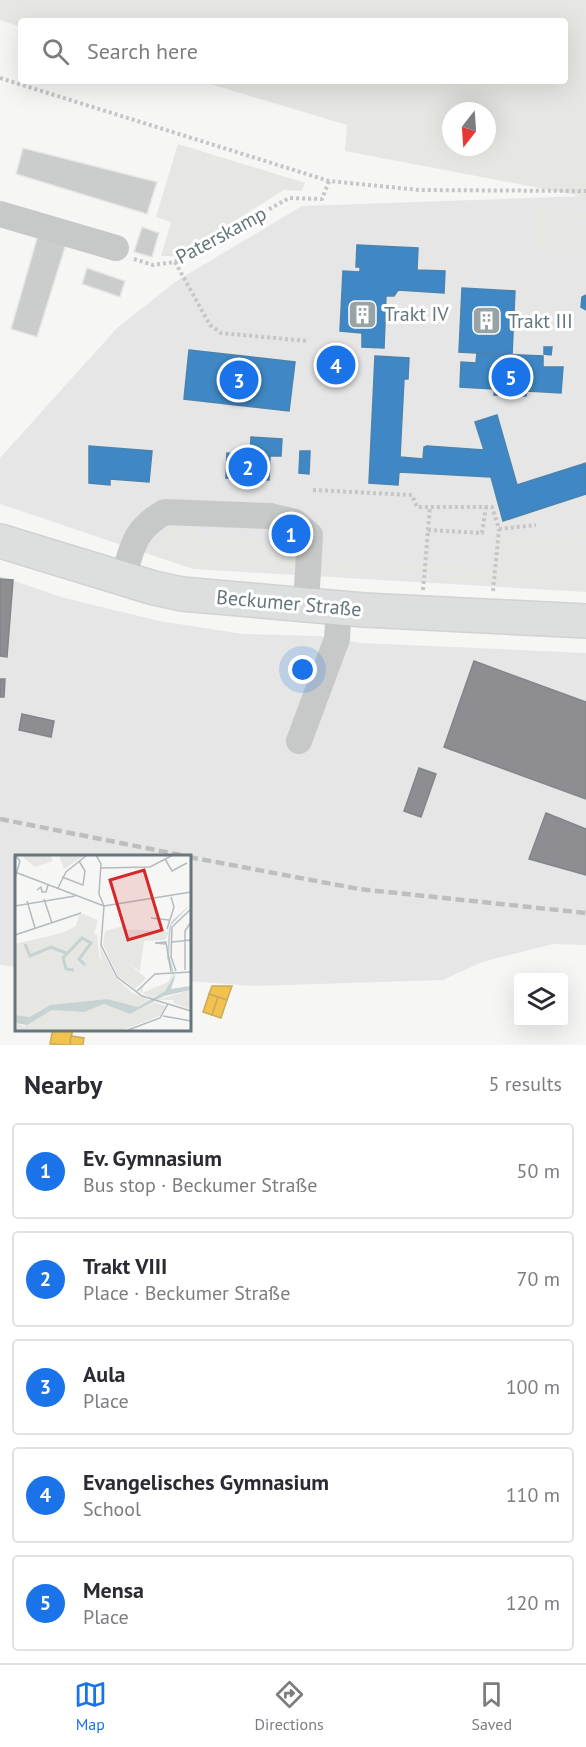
<!DOCTYPE html>
<meta charset="utf-8">
<style>
body{margin:0;font-family:"PT Sans",sans-serif;background:#f7f7f7;color:#2b2b33}
.controls{position:absolute;right:18px;bottom:18px;display:grid;overflow:hidden;border-radius:6px;box-shadow:0 6px 24px #0002}
.controls button{width:54px;height:54px;display:grid;place-items:center;padding:0;border:0;border-bottom:2px solid #e1e1e2;background:#fff;color:#2b2b33;font:30px sans-serif}
.compass{position:absolute;left:442px;top:102px;width:54px;height:54px;border-radius:50%;background:#fff;box-shadow:0 6px 24px #0002;rotate:197deg}
.you{position:absolute;left:303px;top:670px;width:21px;height:21px;margin:-15px;border:4px solid #fff;border-radius:50%;background:#1a73e8;box-shadow:0 0 0 9px #1a73e833}
.badge{display:grid;place-items:center;width:39px;height:39px;border-radius:50%;background:#1a73e8;color:#fff;font-size:20px;font-weight:700}
.pin{position:absolute;translate:-50% -50%;border:3px solid #fff;box-shadow:0 2px 6px #0006}
.list{margin:0;padding:0;list-style:none}
h2{display:flex;justify-content:space-between;align-items:center;height:78px;margin:0;padding:0 24px;font-size:26px}
h2 small{font-size:20px;font-weight:400;color:#7c7c81}
.list li{display:grid;grid-template-columns:39px 1fr auto;gap:18px;align-items:center;box-sizing:border-box;height:96px;margin:0 12px 12px;padding:0 12px;border:2px solid #e1e1e2;border-radius:6px}
.list b{display:block;font-size:22px;white-space:nowrap}
.list p{margin:0;font-size:20px;white-space:nowrap;color:#7c7c81}
.list em{font-size:20px;font-style:normal;color:#7c7c81}
.icon{flex:none;width:33px;height:33px;fill:none;stroke:currentColor;stroke-width:2;stroke-linecap:round;stroke-linejoin:round}
.map{position:relative;flex:none;width:586px;height:1045px;overflow:hidden}
.search{position:absolute;background:#fff;box-shadow:0 6px 24px #0002;left:18px;right:18px;top:18px;height:66px;display:flex;align-items:center;gap:15px;box-sizing:border-box;padding:0 21px;border-radius:6px;color:#7c7c81;font-size:22px}
.sheet{height:618px;background:#fff}
nav{display:flex;justify-content:space-around;align-items:center;box-sizing:border-box;height:84px;border-top:2px solid #e1e1e2;background:#fff;font-size:16px;color:#7c7c81}
nav a{display:grid;justify-items:center;gap:3px}
nav .on{color:#1a73e8}
.map>svg:first-child{display:block}
.built{fill:#e5e6e5}
.green{fill:#e6e7e3;fill-rule:evenodd}
.homes{fill:#f2c14e;stroke:#c8ab5c;stroke-width:1.5}
.schools{fill:#3f88c5;stroke:#4a83af;stroke-width:1.5}
.industry{fill:#8d8d92;stroke:#81868b;stroke-width:1.5}
.building{fill:#cbcdcd;stroke:#e6e6e4;stroke-width:1.5}
.lines{fill:none;stroke-linecap:round;stroke-linejoin:round}
.major-casing{stroke:#d1d2d2;stroke-width:36}
.path{stroke:#c5c6c7;stroke-width:4;stroke-dasharray:3 3;stroke-linecap:butt}
.minor{stroke:#c7c9c9;stroke-width:26}
.major{stroke:#dddede;stroke-width:33}
.rail{stroke:#bdbfbf;stroke-width:4.5;stroke-dasharray:9 4.5;stroke-linecap:butt}
.labels{text-anchor:middle;stroke-width:6;stroke-linejoin:round;paint-order:stroke}
.street-label{font-size:20px;fill:#65777c;stroke:#fff}
.poi-label{font-size:20px;fill:#65777c;stroke:#fff;text-anchor:start}
.inset-river{fill:none;stroke:#c7d2d2;stroke-width:3}
.inset-road{fill:none;stroke:#b3bbbe;stroke-width:1.5}
.view{fill:#d62828;fill-opacity:0.15;stroke:#d62828;stroke-width:3}
.inset-edge{fill:none;stroke:#65777c;stroke-width:3}
</style>
<div class="map">
<svg width="586" height="1045" viewBox="0 0 586 1045">
<rect width="100%" height="100%" fill="#f6f6f5"/>
<g class="built">
<path d="M586,196v396l-393,-23 -193,-65v-46l117,-130 61,-48 124,-74z"/>
<path d="M0,576l61,21 98,24 84,13 76,2 42,7 225,10v292l-33,-1 -71,18 -39,18 -189,6 -65,-5v-125h-173v111l-16,-2z"/>
</g>
<g class="green">
<path d="M0,0h586v197l-241,-46 2,-26 -147,-44h365v-60h-544v6l-21,-7zM451,111h36v36h-36z"/>
<path d="M178,144l127,39 -3,8 -18,-1 -62,39 -50,27h-11l10,-34 -15,-5z"/>
<path d="M538,205l48,6v47l-54,-8z"/>
<path d="M187,520l14,16 88,6 13,-13 -2,42 -106,-6 -39,-12c5,-16 14,-31 32,-33z"/>
<path d="M586,533v55l-268,-16 1,-14 172,9 4,-32 38,2z"/>
</g>
<g class="homes">
<path d="M212,986h20l-5,14 -18,-6z"/>
<path d="M209,994l9,3 -6,18 -9,-3z"/>
<path d="M218,997l9,3 -6,18 -9,-3z"/>
<path d="M53,1028h20l-3,17 -20,-1z"/>
<path d="M71,1036l13,2 -1,7h-13z"/>
</g>
<g class="schools">
<path d="M357,245l61,3 -1,22 28,1 -1,22 -46,-3 -4,6h-8l-2,52 -22,-1v-14l-22,-2 3,-60 17,1v-5h-4z"/>
<path d="M462,288l53,3 -3,64 -53,-3z"/>
<path d="M586,295v15l-5,-3 1,-10z"/>
<path d="M544,347h8l-1,8 -7,-1z"/>
<path d="M189,350l106,12 -6,49 -105,-12z"/>
<path d="M477,353l66,3v11h20l-2,26 -34,-2 -1,5 -32,-1 1,-6 -35,-2 1,-25 15,1z"/>
<path d="M375,356l34,2 -1,21h-4l-4,78 23,2 1,-12 3,-1 57,4 -9,-28 22,-7 20,70 69,-22v31l-83,27 -12,-44 -92,-5 -1,13 -29,-2z"/>
<path d="M251,437l31,2 -1,17h-11l-1,24 -43,-2 1,-25 23,2z"/>
<path d="M89,446l63,5 -3,31 -39,-3v6l-21,-2z"/>
<path d="M300,451h10l-1,23 -10,-1z"/>
</g>
<g class="industry">
<path d="M0,579l13,1 -6,77 -7,-1z"/>
<path d="M474,661l112,41v97l-142,-52z"/>
<path d="M0,679h5l-1,18h-4z"/>
<path d="M22,714l32,7 -3,16 -32,-7z"/>
<path d="M419,768l17,6 -15,43 -17,-6z"/>
<path d="M546,813l40,16v46l-57,-16z"/>
</g>
<g class="building">
<path d="M23,148l134,34 -10,32 -131,-40z"/>
<path d="M142,227l17,6 -7,24 -18,-5z"/>
<path d="M38,235l28,9 -29,93 -26,-8z"/>
<path d="M87,268l38,13 -5,16 -38,-13z"/>
</g>
<g class="lines">
<defs>
<path id="major" d="M0,541l154,47 28,6 182,16 222,11"/>
</defs>
<use href="#major" class="major-casing"/>
<g class="path">
<path d="M0,78l329,103 90,9 167,1"/>
<path d="M134,259l19,6 22,-3 114,-64 33,1 7,-18"/>
<path d="M175,262l35,63 11,8 87,8"/>
<path d="M313,490l99,5 5,12h75l7,22 37,-4"/>
<path d="M428,530l54,3 4,-26"/>
<path d="M423,590l7,-83"/>
<path d="M493,591l6,-62"/>
</g>
<g class="minor">
<path d="M0,214l116,34"/>
<path d="M123,579c9,-32 11,-50 42,-67l105,4 25,6 15,13 -4,70"/>
<path d="M299,741l38,-102 2,-31"/>
</g>
<use href="#major" class="major"/>
<g class="rail">
<path d="M0,819l186,37"/>
<path d="M189,857l170,32 227,24"/>
</g>
</g>
<defs>
<symbol id="building-square" viewBox="-11 -11 22 22"><rect x="-9" y="-9" width="18" height="18" rx="4" fill="#98a3a6" stroke="#fff"/><path d="M-4-6H4V6H1V3H-1V6H-4ZM-2.5-4.3h1.7v1.8h-1.7ZM.8-4.3h1.7v1.8H.8ZM-2.5-1h1.7V.8h-1.7ZM.8-1h1.7V.8H.8Z" fill="#fff"/></symbol>
</defs>
<g fill-rule="evenodd">
<use href="#building-square" x="346" y="298" width="33" height="33"/>
<use href="#building-square" x="470" y="304" width="33" height="33"/>
</g>
<g class="labels">
<g class="street-label">
<text transform="translate(221 235) rotate(-28)" y="7">Paterskamp</text>
<text transform="translate(289 603) rotate(5)" y="7">Beckumer Straße</text>
</g>
<g class="poi-label">
<text x="384" y="321">Trakt IV</text>
<text x="508" y="328">Trakt III</text>
</g>
</g>
<g transform="translate(15 855)">
<rect width="176" height="176" fill="#f6f6f5"/>
<path d="M35,0l3,6 -18,6 -13,-11zM44,0h26l-21,14zM68,59l15,6 -4,14h3l2,21 3,8 -3,-18 17,33 15,14 18,8 -11,7 -31,-8 -44,5 -17,3 -20,11 -11,-3v-71l47,-11 14,-7 3,-11zM112,70l-1,4 43,3 -4,8 -21,1 -4,30 -11,-7 17,14 -11,11 -17,-13 -15,-31 2,-14zM158,118v8l-8,10 -14,7 -11,-6v-3l4,-5 -2,9 26,-11zM175,135v19l-17,-6 1,-3h-17zM139,147l12,4 -4,9 -39,15h-108v-7l9,3 28,-16 38,-1 14,-5 26,10z" fill="#e6e7e3"/>
<path d="M175,50l-19,20 -2,30 6,22 -4,12 19,-3v4l-26,6 -34,18 -26,-10 -20,8 -32,-2 -25,15 -12,-2v-8l14,2 21,-12 57,-6 31,8 27,-16 9,-15 -7,-18 2,-30 3,-7z" fill="#c7d2d2"/>
<path class="inset-river" d="M10,89l5,12 21,-9 15,6M59,115l-8,-1 -3,-11 19,-20 9,5 -12,16 6,6"/>
<path class="inset-road" d="M81,0l5,9 -2,30 5,12M150,4l7,12 15,-8M86,13l49,-1 23,-12M0,17l89,34 87,-14M47,22l21,8 2,-14 -6,-10M0,23l5,-17 -5,-6M43,33l8,-16 21,-17M22,35l4,-3 1,5h4l2,-7M29,44l8,24M12,46l8,27M0,51l60,-10M89,51l-3,39 16,32 25,19 49,15M136,63l18,2M152,74l7,-22 -3,-10M0,80l66,-22M157,87l19,-2M151,89l-11,-1 11,-1 5,30M170,115v-39l6,-9M161,116l-5,-14 1,-30 19,-18M122,136l18,-17 36,-2M148,161l28,5M113,175l32,-12 8,-14"/>
<path class="view" d="M129,15l18,60 -34,10 -18,-60z"/>
<rect width="176" height="176" class="inset-edge"/>
</g>
</svg>
<div class="controls">
<button><svg class="icon" aria-label="layers" viewBox="0 0 24 24"><path d="M12 4l9 5-9 5-9-5zM3 14l9 5 9-5"/></svg></button>
</div>
<svg class="compass" viewBox="-18 -18 36 36"><path d="M0-13l5 13h-10z" fill="#e53935"/><path d="M0 13l5-13h-10z" fill="#7c7c81"/></svg>
<div class="you"></div>
<div class="pin badge" style="left:291px;top:534px">1</div>
<div class="pin badge" style="left:248px;top:467px">2</div>
<div class="pin badge" style="left:239px;top:380px">3</div>
<div class="pin badge" style="left:336px;top:365px">4</div>
<div class="pin badge" style="left:511px;top:377px">5</div>
<div class="search"><svg class="icon" aria-label="search" viewBox="0 0 24 24"><circle cx="10" cy="10" r="6"/><path d="M15 15l6 6"/></svg>Search here</div>
</div>
<section class="sheet">
<h2>Nearby<small>5 results</small></h2>
<ul class="list">
<li><span class="badge">1</span><div><b>Ev. Gymnasium</b><p>Bus stop · Beckumer Straße</p></div><em>50 m</em></li>
<li><span class="badge">2</span><div><b>Trakt VIII</b><p>Place · Beckumer Straße</p></div><em>70 m</em></li>
<li><span class="badge">3</span><div><b>Aula</b><p>Place</p></div><em>100 m</em></li>
<li><span class="badge">4</span><div><b>Evangelisches Gymnasium</b><p>School</p></div><em>110 m</em></li>
<li><span class="badge">5</span><div><b>Mensa</b><p>Place</p></div><em>120 m</em></li>
</ul>
</section>
<nav>
<a class="on"><svg class="icon" aria-label="map" viewBox="0 0 24 24"><path d="M3 6l6-2 6 2 6-2v14l-6 2-6-2-6 2zM9 4v14M15 6v14"/></svg>Map</a>
<a><svg class="icon" aria-label="directions" viewBox="0 0 24 24"><path d="M12 3l9 9-9 9-9-9zM9 14v-3h6M13 9l2 2-2 2"/></svg>Directions</a>
<a><svg class="icon" aria-label="saved" viewBox="0 0 24 24"><path d="M7 4h10v16l-5-4-5 4z"/></svg>Saved</a>
</nav>
